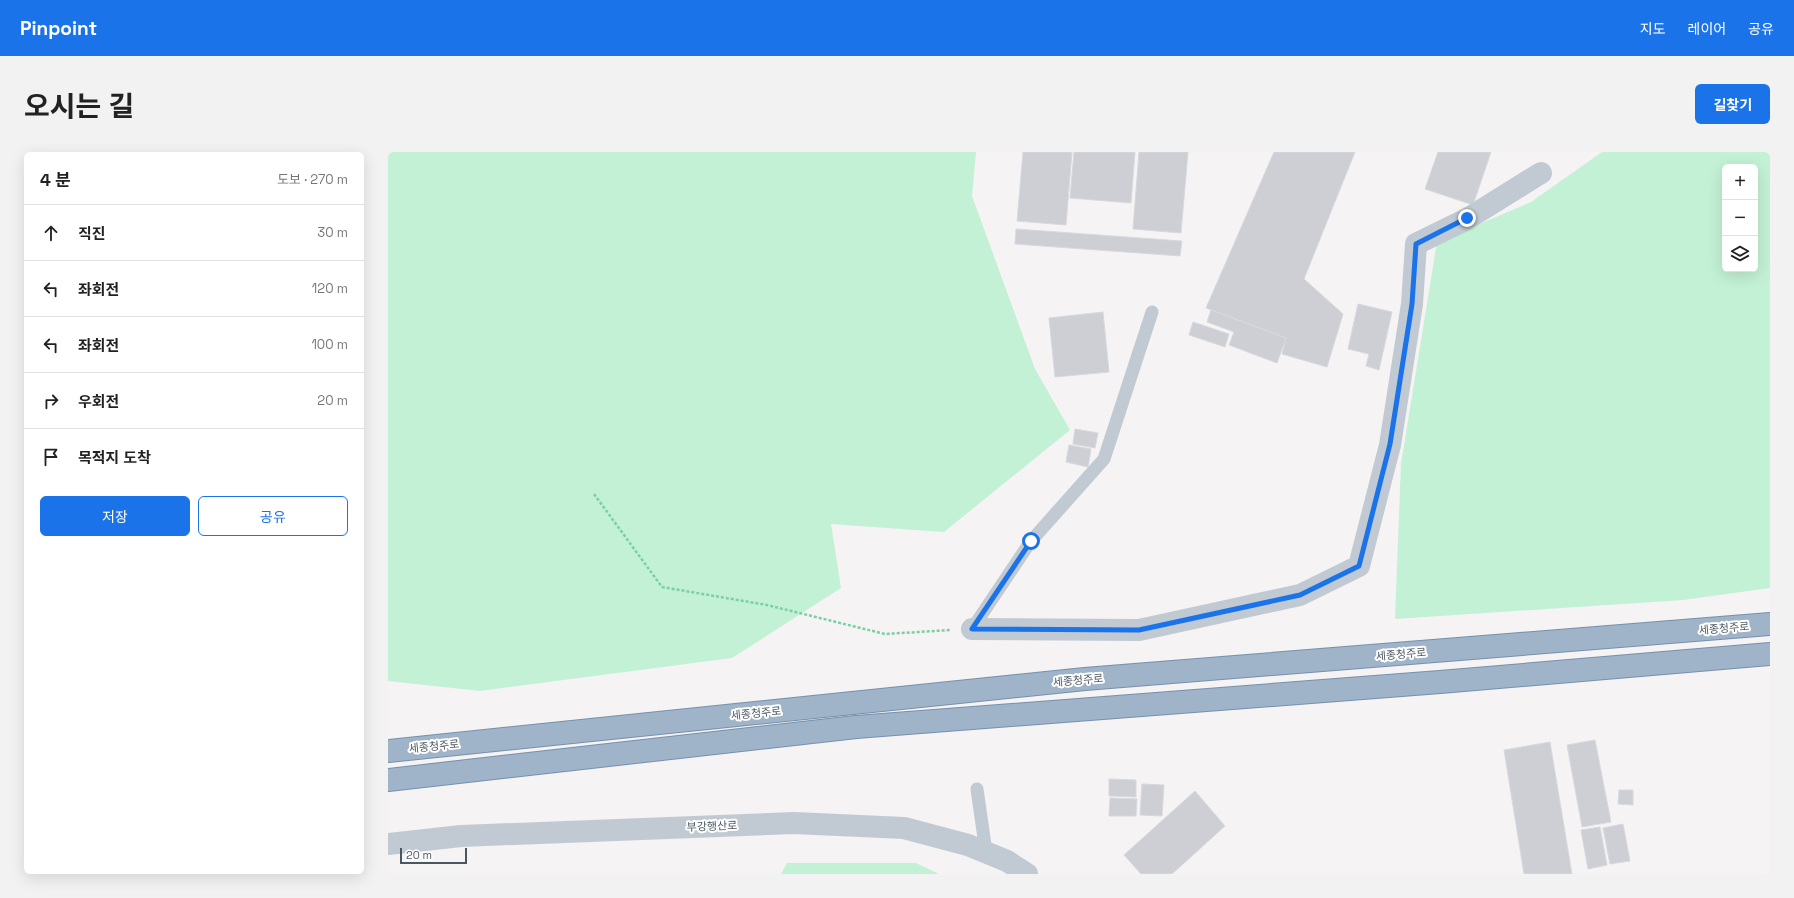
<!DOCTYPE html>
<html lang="ko">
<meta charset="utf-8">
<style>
body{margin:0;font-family:"Space Grotesk","Noto Sans KR",sans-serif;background:#f2f2f2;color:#222}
.controls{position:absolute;right:12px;top:12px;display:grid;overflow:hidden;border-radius:6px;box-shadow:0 4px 16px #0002}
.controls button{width:36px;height:36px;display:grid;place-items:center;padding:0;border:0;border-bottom:1px solid #e0e0e0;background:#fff;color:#222;font:20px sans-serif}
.scale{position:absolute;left:12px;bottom:10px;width:67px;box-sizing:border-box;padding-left:4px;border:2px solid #4a5661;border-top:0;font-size:11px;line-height:14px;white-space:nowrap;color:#4a5661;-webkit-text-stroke:3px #fff;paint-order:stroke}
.stop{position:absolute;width:12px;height:12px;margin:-9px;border:3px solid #1a73e8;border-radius:50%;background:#fff}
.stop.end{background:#1a73e8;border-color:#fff;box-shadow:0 1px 4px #0008}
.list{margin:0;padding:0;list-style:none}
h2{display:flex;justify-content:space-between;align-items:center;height:52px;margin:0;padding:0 16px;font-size:17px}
h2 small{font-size:13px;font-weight:400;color:#767676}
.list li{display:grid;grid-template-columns:26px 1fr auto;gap:12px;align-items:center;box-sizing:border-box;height:56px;padding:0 16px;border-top:1px solid #e0e0e0}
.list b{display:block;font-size:15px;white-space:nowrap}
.list em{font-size:13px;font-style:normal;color:#767676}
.actions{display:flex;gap:8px;padding:12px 16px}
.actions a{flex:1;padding:9px 0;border:1px solid #1a73e8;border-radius:6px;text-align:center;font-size:14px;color:#1a73e8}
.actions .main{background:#1a73e8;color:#fff}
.icon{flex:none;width:22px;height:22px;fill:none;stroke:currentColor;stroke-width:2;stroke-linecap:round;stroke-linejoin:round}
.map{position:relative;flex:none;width:1382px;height:722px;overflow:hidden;border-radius:6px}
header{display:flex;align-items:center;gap:24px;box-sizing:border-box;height:56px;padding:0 20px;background:#1a73e8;color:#fff}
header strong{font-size:19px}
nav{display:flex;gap:22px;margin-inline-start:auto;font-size:14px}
.intro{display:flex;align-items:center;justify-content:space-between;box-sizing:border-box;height:96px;padding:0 24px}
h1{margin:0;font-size:28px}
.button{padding:10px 18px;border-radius:6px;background:#1a73e8;color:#fff;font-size:14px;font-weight:700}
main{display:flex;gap:24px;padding:0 24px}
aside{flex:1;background:#fff;border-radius:6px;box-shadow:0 4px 16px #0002}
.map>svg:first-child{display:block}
.green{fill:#c3f1d5;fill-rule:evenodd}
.building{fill:#cdcfd5;stroke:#d7d9de}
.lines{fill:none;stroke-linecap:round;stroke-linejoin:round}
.trunk-casing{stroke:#7690ad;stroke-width:24}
.path{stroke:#7ad0a6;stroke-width:2.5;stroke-dasharray:3 2;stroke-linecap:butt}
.service{stroke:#c1cad2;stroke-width:13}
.minor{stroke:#c1cad2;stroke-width:22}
.tertiary{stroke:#c1cad2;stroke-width:22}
.trunk{stroke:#9fb4c9;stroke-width:22}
.route{stroke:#1a73e8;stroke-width:5}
.labels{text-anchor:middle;stroke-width:4;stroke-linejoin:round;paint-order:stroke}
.street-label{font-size:11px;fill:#4a5661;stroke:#fff}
</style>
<header>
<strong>Pinpoint</strong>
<nav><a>지도</a><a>레이어</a><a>공유</a></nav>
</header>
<div class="intro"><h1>오시는 길</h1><a class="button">길찾기</a></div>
<main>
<aside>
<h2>4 분<small>도보 · 270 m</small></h2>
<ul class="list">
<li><svg class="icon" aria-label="ahead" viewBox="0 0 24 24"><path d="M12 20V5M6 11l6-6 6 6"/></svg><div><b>직진</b></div><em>30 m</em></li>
<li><svg class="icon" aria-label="left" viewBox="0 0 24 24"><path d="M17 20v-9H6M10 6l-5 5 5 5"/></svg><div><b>좌회전</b></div><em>120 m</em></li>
<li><svg class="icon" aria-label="left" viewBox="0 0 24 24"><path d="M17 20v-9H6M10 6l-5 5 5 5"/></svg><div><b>좌회전</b></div><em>100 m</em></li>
<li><svg class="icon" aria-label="right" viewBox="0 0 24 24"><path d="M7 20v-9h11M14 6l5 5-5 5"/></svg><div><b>우회전</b></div><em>20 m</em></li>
<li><svg class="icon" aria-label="arrive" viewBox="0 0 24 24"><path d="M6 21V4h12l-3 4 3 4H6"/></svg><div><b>목적지 도착</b></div></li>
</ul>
<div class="actions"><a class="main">저장</a><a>공유</a></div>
</aside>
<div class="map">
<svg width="1382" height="722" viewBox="0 0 1382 722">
<rect width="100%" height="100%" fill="#f5f3f3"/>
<g class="green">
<path d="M0,0h588l-4,44 63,173 35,61 -126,102 -113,-8 10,64 -109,70 -252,33 -92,-10z"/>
<path d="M1214,0h168v436l-87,12 -288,19 6,-155 36,-222 94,-40zM1337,15h30v102h-30z"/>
<path d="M399,711h129l23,11h-158z"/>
</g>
<g class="building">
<path d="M635,0h49l-6,73 -49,-4z"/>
<path d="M686,0h61l-4,51 -61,-5z"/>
<path d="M751,0h49l-7,81 -48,-4z"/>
<path d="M886,0h81l-51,127 39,35 -16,53 -45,-13 4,-16 -80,-30z"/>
<path d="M1050,0h53l-18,53 -48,-16z"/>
<path d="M628,77l166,12 -2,15 -165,-12z"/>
<path d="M970,152l34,8 -13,58 -13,-4 3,-12 -21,-5z"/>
<path d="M823,158l75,28 -9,25 -48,-18 5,-13 -27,-10z"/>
<path d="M715,160l6,60 -54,5 -6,-59z"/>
<path d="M805,170l36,12 -4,13 -36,-12z"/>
<path d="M687,277l23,4 -3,15 -22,-4z"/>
<path d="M681,293l22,4 -3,18 -22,-5z"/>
<path d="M1207,588l16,82 -29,5 -15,-82z"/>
<path d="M1162,590l22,132h-48l-20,-124z"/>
<path d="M721,627l27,1v17l-27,-1z"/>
<path d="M754,632l22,1 -2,31 -22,-1z"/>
<path d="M1231,638h14v15l-15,-1z"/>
<path d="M807,639l30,35 -53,48h-31l-17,-19z"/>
<path d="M722,646l27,1 -1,17h-27z"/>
<path d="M1235,672l7,37 -20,3 -7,-36z"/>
<path d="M1212,675l7,38 -19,4 -7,-39z"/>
</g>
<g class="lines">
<defs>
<g id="trunk">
<path d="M0,599l697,-72 685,-55"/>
<path d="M0,628l468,-53 584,-45 330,-28"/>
</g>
</defs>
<use href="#trunk" class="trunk-casing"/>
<path class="path" d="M206,342l68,93 105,18 118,29 66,-4"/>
<g class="service">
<path d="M584,477l59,-88 73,-82 48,-147"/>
<path d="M589,637l9,63"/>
</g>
<path class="minor" d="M584,477l167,1 161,-35 59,-29 31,-121 22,-141 4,-60 51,-25 74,-46"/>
<path class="tertiary" d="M0,692l73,-8 333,-13 110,5 64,17 39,16 20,13"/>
<use href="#trunk" class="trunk"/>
</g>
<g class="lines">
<path class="route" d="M643,389l-59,88 167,1 161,-35 59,-29 31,-122 22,-140 4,-60 51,-26"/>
</g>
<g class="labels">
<g class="street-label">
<text transform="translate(1336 476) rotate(-5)" y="4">세종청주로</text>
<text transform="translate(1013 502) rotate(-5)" y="4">세종청주로</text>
<text transform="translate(690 528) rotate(-5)" y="4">세종청주로</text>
<text transform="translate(368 561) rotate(-6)" y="4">세종청주로</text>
<text transform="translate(46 594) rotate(-6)" y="4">세종청주로</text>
<text transform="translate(324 674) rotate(-2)" y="4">부강행산로</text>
</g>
</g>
</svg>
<div class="controls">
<button>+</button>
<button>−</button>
<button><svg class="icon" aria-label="layers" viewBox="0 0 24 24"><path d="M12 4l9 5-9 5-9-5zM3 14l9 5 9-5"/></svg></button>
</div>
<div class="scale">20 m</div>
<div class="stop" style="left:643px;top:389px"></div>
<div class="stop end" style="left:1079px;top:66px"></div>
</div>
</main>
